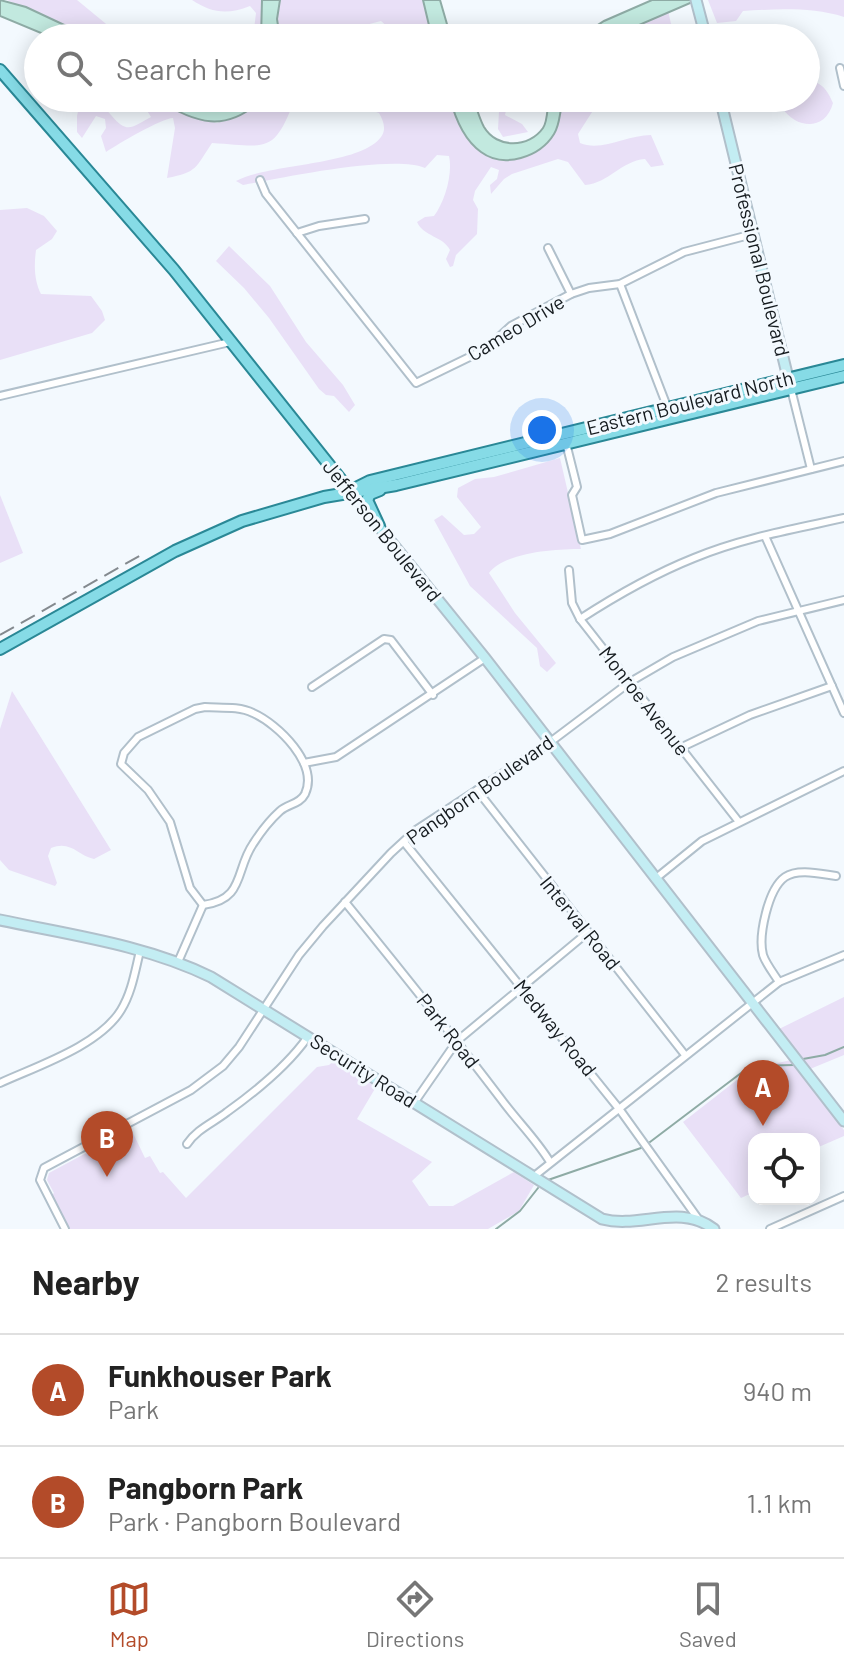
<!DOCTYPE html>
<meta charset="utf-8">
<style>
body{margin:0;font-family:Barlow,sans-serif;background:#f6f6f6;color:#222}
.controls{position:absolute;right:24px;bottom:24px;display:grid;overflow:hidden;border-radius:16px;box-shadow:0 4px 20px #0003}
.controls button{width:72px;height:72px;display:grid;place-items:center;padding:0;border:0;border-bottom:2px solid #e0e0e0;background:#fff;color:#222;font:40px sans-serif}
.you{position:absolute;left:542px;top:430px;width:28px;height:28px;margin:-20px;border:6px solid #fff;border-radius:50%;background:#1a73e8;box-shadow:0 0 0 12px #1a73e833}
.badge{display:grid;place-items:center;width:52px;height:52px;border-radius:50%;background:#b34b29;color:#fff;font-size:26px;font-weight:700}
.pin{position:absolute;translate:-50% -66px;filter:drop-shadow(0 2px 4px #0008)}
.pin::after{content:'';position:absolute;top:42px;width:28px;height:24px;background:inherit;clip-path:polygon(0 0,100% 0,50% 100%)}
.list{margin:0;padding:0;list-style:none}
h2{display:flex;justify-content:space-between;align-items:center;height:104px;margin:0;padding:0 32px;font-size:34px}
h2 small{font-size:26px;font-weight:400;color:#767676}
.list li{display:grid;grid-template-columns:52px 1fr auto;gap:24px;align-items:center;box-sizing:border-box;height:112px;padding:0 32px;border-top:2px solid #e0e0e0}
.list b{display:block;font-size:30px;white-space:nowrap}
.list p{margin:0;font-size:26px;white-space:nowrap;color:#767676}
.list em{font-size:26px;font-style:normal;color:#767676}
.icon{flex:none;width:44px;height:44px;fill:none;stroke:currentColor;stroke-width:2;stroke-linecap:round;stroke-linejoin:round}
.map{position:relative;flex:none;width:844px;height:1229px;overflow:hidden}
.search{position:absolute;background:#fff;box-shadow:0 4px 20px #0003;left:24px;right:24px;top:24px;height:88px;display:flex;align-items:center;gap:20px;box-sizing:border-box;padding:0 28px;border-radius:44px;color:#767676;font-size:30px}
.sheet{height:328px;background:#fff}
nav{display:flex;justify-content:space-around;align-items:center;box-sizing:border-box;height:112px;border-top:2px solid #e0e0e0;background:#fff;font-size:22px;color:#767676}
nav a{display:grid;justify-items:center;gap:4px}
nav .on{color:#b34b29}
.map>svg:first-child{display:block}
.green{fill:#e9e0f7}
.water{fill:#c2e9df;stroke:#8eaba5;stroke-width:2}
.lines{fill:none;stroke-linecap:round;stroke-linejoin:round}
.stream{stroke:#8eaba5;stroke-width:2}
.street-casing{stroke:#b1c0cb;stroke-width:10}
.secondary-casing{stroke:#b1c0cb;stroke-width:13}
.primary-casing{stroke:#2a8896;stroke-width:14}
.street{stroke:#fff;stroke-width:6}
.secondary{stroke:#c3edf3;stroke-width:9}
.primary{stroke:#86dbe6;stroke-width:10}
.rail{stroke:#848a8f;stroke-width:2;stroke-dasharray:16 8;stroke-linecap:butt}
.labels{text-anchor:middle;stroke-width:6;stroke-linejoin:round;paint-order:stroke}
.street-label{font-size:20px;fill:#151b1f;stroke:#f3f9fe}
</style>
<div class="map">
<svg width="844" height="1229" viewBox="0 0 844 1229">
<rect width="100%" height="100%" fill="#f3f9fe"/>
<g class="green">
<path d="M7,0h70l34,28 19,10h-38z"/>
<path d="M192,0h70l-1,38h-8l3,-25 -6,-7c-23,9 -38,7 -58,-6z"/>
<path d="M280,0h143l9,38h-49l5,-11 -7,-6 -27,7 -19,-4 -9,2 -3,12h-43l-3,-18z"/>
<path d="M708,0h136v17c-32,-10 -68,-8 -101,-6l-7,10 -19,2z"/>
<path d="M668,11l4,17 -19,10h-44z"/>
<path d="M806,81c15,0 21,8 27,22 -7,27 -35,27 -50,6l3,-11h20z"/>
<path d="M81,98c10,3 24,9 30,17 16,19 20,13 40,2l-12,-19h16l28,16 34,9 38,-16 8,-9h32c-21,58 -29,48 -83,45 -17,25 -14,29 -45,35l8,-50 -2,-10c-11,0 -55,26 -67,34l-5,-16 5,-8 -1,-9 -9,-3 -14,22 -5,-6v-16z"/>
<path d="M364,98h86c6,24 17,46 39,59l61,-18 6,-7 8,-34h37l-23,36 2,9c22,9 47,-8 71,-8l13,30 -13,2 -6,-8c-24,2 -36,24 -60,26l-17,-23 -10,-3 -46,15 -8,5 -13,15 -1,-9 7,-6 2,-9 -8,-3 -16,24 -2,9 5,9 -1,25 -21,21 -3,11 -3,1 -4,-8 4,-9c-7,-14 -26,-13 -33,-28l8,-5 9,-1c11,-14 19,-43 15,-60l-12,-1 -12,13c-31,-14 -145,10 -182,17l-7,-4c34,-18 123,-15 145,-44 6,-8 2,-17 -2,-24l-9,-3z"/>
<path d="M472,98h44l-9,8 -2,9 17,9 6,8 -25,5 -5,-8 1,-18 -23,-4z"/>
<path d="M27,208l17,8 13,15 -5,8 -16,11c-2,15 -2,30 5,44l50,2 11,15 3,9 -13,13 -92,27v-150z"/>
<path d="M229,246l41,40 36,56 37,43 12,20 -6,7 -15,-16 -8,-1 -7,-6 -50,-71 -25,-30 -28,-27z"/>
<path d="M560,458l21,91c-25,0 -76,3 -92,24l26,40 41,50 -9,9 -7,-6 -3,-18 -67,-62 -36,-66 8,-5 22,20 10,-1 7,-7 -24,-30 1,-9 17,-9 19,-2z"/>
<path d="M0,495l23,58 -23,10z"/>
<path d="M12,691l99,159 -17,9c-17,-4 -23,-19 -43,-11l-3,8 9,27 -2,3 -46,-16 -9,-10v-131z"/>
<path d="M844,997v58l-34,14 -31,-40z"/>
<path d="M791,1060l53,70v6l-30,13v-10h-60v53l-13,6 -58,-76 68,-53z"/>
<path d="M334,1061l42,26 -19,32 75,43 -20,19 17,25h24l61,-34 20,13 -15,26 -31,18h-419l-18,-33 3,-3 -7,-13 2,-7 82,-44 14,29 5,-2 10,17 3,-1 23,26 131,-131 12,-2z"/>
</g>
<g class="water">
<path d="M0,0l26,7 66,31h-39l-53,-22z"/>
<path d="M262,0h18l-3,19 3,19h-19z"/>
<path d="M423,0h17l11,38h-19z"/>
<path d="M652,0h45l-88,38h-31l26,-17z"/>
<path d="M155,98h37l23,9 27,-9h21c-36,36 -68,26 -108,0z"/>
<path d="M450,98h22c5,9 7,20 12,29 13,22 45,21 59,1 5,-7 4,-21 6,-30h15c-5,12 -3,25 -10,36 -14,23 -50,35 -73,18 -18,-13 -26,-34 -31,-54z"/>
</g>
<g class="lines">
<g class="stream">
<path d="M803,1059l22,-4 19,-8"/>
<path d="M650,1142l95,-72 12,-4 37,-1"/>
<path d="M548,1180l93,-32"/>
<path d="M496,1229l24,-18 18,-23"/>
</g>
<defs>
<g id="street">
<path d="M840,68l4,18"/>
<path d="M260,180l6,14 150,189 70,-34 25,-23 60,-32 18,-6 31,-4 64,-32 69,-18"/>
<path d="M297,233l22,-7 46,-7"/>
<path d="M548,248l23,46"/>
<path d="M620,284l48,125"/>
<path d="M791,389l20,80"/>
<path d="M0,396l230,-54"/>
<path d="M566,443l11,44 -5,8 10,45 28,-6 106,-41 128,-32"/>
<path d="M765,536l79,177"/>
<path d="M569,570l3,33 8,16 159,203"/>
<path d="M580,619c37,-24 74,-45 114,-61 48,-20 100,-29 150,-40"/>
<path d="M312,687l72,-48 7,1 42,55"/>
<path d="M205,707c15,1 34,-1 48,6 25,11 66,51 52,81 -5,10 -17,10 -25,17 -10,9 -20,22 -27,33 -18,26 -8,56 -50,61l-13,-17 -20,-66 -22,-32 -27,-26 3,-11 14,-16 57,-28z"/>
<path d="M680,748l70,-33 82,-29"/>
<path d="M304,763l32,-6 149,-99"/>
<path d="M477,790l208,265"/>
<path d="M404,842l216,268 79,110"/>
<path d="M655,879l47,-38 142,-70"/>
<path d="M345,902c53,65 105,130 156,197 16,22 35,40 49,63"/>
<path d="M178,962l25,-57"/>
<path d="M779,982c-5,-8 -13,-18 -16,-27 -5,-19 5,-66 22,-78 13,-9 36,-3 51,-1"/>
<path d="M0,1083c37,-17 99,-37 121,-73 11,-18 14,-39 19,-59"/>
<path d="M414,1103l43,-62 130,-108"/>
<path d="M187,1144c10,-15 26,-21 40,-32 28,-20 60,-46 80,-74"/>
<path d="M533,1177l246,-195 65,-27"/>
<path d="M65,1229l-25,-49 4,-12 147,-78 32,-24 16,-19 60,-92 24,-29 68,-73 25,-23 133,-87 81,-61 43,-25 85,-36 86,-21"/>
<path d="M770,1229l74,-33"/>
</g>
<g id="secondary">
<path d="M696,0l10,38"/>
<path d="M720,98l70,288"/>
<path d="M350,491l135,167 359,463"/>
<path d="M0,920c71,15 146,25 211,57l391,242c38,10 77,-16 112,10"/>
</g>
<g id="primary">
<path d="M0,70l174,200 176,221"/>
<path d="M356,488l14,-7 474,-116"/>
<path d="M379,526l-12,-26 3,-6 10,-4"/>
<path d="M0,649l175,-98 67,-30 82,-24 72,-12 448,-109"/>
</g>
</defs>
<use href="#street" class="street-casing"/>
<use href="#secondary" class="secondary-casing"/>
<use href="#primary" class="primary-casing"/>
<use href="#street" class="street"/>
<use href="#secondary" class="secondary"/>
<use href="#primary" class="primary"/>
<path class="rail" d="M0,635l141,-80"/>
</g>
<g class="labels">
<g class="street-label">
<text transform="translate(759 260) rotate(76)" y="7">Professional Boulevard</text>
<text transform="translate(516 328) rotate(-31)" y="7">Cameo Drive</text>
<text transform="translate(690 403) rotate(-14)" y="7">Eastern Boulevard North</text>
<text transform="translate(382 531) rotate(51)" y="7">Jefferson Boulevard</text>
<text transform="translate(644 701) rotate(52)" y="7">Monroe Avenue</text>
<text transform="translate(480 790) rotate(-35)" y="7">Pangborn Boulevard</text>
<text transform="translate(580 923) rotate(51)" y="7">Interval Road</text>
<text transform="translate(555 1028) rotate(51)" y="7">Medway Road</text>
<text transform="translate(448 1031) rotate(52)" y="7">Park Road</text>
<text transform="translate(363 1071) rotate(32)" y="7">Security Road</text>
</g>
</g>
</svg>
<div class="controls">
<button><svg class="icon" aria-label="locate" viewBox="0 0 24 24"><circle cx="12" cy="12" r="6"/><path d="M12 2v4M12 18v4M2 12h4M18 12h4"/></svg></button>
</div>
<div class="you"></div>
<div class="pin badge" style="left:763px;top:1126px">A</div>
<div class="pin badge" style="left:107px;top:1177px">B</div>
<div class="search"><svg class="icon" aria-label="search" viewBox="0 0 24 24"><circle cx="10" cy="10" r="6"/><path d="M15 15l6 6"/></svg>Search here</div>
</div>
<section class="sheet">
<h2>Nearby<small>2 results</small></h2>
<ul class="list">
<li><span class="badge">A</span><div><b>Funkhouser Park</b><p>Park</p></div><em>940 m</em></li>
<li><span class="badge">B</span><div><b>Pangborn Park</b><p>Park · Pangborn Boulevard</p></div><em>1.1 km</em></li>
</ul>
</section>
<nav>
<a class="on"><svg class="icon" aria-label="map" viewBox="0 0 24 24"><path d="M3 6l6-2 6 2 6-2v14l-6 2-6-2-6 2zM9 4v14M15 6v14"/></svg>Map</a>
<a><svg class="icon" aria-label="directions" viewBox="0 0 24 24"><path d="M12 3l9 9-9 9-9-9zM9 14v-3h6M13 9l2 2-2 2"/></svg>Directions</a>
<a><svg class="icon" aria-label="saved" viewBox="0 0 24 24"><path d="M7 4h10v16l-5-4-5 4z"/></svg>Saved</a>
</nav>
